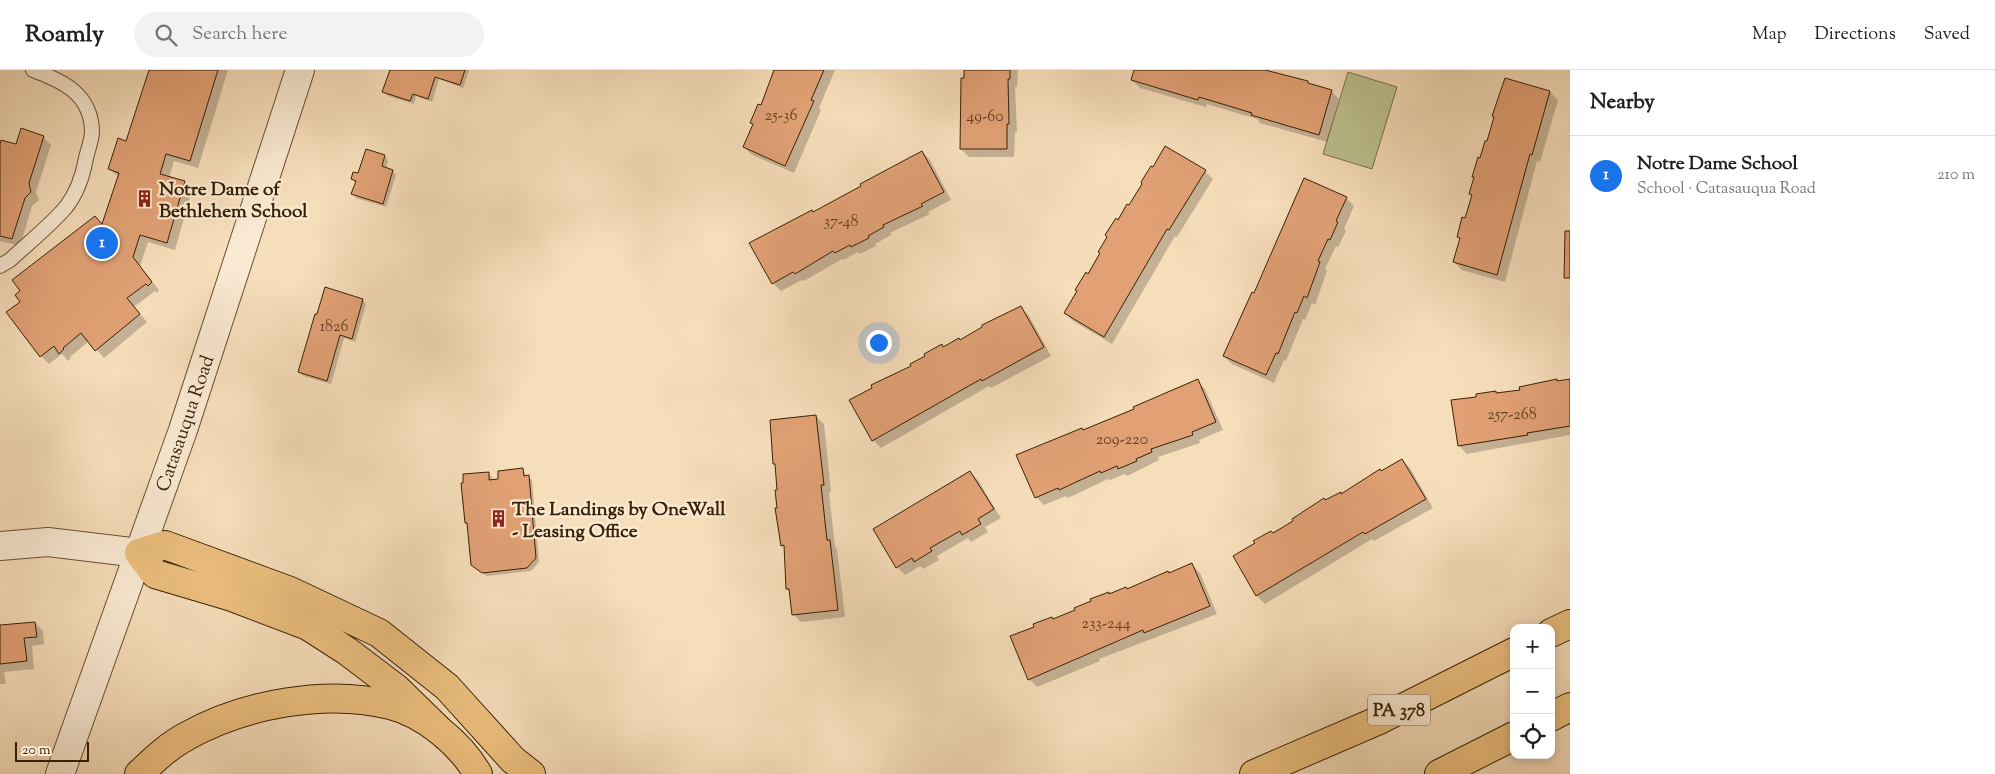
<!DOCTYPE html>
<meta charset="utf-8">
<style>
body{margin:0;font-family:"Sorts Mill Goudy",serif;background:#f2f2f2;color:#202124}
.controls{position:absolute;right:15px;bottom:15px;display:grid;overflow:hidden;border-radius:10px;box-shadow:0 2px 8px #0003}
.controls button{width:45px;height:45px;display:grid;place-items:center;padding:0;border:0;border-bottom:1px solid #e0e0e0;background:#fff;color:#202124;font:25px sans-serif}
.scale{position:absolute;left:15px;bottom:12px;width:74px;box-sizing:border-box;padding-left:5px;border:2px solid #382105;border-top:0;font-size:14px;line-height:18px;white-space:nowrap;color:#382105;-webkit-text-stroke:4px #faead3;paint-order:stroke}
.you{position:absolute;left:878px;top:272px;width:18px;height:18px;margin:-12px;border:4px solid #fff;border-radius:50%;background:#1a73e8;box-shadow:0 0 0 8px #1a73e833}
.badge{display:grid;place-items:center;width:32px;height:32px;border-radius:50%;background:#1a73e8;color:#fff;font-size:16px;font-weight:700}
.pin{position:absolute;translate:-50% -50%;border:2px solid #fff;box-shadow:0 1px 5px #0006}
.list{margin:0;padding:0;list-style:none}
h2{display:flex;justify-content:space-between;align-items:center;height:65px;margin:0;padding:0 20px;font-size:21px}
h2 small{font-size:16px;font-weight:400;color:#757577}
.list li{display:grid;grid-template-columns:32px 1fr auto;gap:15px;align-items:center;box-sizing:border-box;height:80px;padding:0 20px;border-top:1px solid #e0e0e0}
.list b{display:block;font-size:19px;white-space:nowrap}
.list p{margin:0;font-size:16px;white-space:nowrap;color:#757577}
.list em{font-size:16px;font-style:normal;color:#757577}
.icon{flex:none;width:28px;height:28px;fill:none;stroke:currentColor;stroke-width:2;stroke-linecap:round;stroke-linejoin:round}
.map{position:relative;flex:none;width:1570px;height:704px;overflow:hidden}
header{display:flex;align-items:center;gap:30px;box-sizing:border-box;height:70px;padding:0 25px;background:#fff;border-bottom:1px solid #e0e0e0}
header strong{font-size:24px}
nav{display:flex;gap:28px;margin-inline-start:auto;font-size:18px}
.search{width:350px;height:45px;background:#f2f2f2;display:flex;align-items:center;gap:12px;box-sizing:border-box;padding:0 18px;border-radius:28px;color:#757577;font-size:19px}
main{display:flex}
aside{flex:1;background:#fff}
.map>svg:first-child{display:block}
.green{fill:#bdc190;stroke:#7a714a}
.shadow{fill:#0003}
.building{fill:#e1a175;stroke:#382105}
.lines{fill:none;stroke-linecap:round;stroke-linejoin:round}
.service-casing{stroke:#685032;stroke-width:16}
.minor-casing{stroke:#685032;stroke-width:30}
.tertiary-casing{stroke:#685032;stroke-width:30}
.motorway-casing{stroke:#382105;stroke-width:30}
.service{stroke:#faead3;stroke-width:14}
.minor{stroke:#faead3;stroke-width:28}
.tertiary{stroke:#faead3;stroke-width:28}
.motorway{stroke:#ecbf7e;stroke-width:28}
.labels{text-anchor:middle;stroke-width:4.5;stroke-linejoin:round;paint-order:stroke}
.number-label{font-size:16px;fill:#624121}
.shield{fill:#faead3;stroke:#725d43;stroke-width:1}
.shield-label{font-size:18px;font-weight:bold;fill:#382105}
.poi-label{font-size:19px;font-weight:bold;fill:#382105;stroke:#faead3;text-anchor:start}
.street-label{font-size:19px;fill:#382105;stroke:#faead3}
</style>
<header>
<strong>Roamly</strong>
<div class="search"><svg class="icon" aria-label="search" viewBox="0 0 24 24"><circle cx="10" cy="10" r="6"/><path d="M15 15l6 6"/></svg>Search here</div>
<nav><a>Map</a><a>Directions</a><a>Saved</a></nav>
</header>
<main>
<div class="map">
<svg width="1570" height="704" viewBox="0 0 1570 704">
<rect width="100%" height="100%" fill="#f7debb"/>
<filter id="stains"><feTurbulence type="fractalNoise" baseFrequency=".004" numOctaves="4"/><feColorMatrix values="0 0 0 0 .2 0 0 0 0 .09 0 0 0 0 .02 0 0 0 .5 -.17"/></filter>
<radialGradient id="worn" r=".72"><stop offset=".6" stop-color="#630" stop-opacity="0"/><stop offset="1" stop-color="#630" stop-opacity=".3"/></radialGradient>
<path class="green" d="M1348,2l49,15 -25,82 -49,-15z"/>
<g class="shadow">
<path d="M150,0h78l-30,98 -24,-7 -5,17 15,4 8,8 -17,60 -27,-8 -8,24 19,24 -2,3 -2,-2 -21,16 13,15 -43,36 -15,-17 -19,16 1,1 -3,3 -6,-7 -13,10 -8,-8 -19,-54 81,-76 16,-49 -10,-8 18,-26z"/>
<path d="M391,0h78l-6,18 -24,-9 -7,23 -16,-6 -2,8 -26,-8 -4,-4z"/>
<path d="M774,0h61l-16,38 2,2 -27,63 -42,-18 -8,-8 18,-40z"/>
<path d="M964,0h54l-1,17h-2l2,45h-2l-1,25h-45l-8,-8z"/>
<path d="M1135,0h130l43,12 3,3 20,6 8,8 -12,43 -67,-19 -3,-4 -50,-15 -1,3 -66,-19 -8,-8z"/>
<path d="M1506,10l44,12 8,8 -18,62 -3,-1 -32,121 -43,-12 -8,-8 19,-66 -2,-2z"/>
<path d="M43,67l8,8 -15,47 3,8 -7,6 -12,40 -20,-5v-93l17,-3z"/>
<path d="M367,80l18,6 3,4 -2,9 7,2 3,4 -10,32 -30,-9 -3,-4 3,-11 -4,-4 7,-4z"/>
<path d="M922,82l8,8 21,40 -23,12 2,2 -40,19 1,2 -16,9 1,2 -16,8 -2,-2 -15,8 -1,-1 -38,22 -2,-1 -21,11 -8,-8 40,-70z"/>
<path d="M1205,101l8,8 -36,58 -2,-1 -63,108 -39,-23 -8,-8 53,-92z"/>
<path d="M1346,128l8,8 -10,23 2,2 -8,16 -2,-1 -11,23 2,2 -12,34 -3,-2 -7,17 -2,-1 -17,42 -2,-1 -10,23 -42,-19 -8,-8 31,-61z"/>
<path d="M326,219l37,11 3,4 -11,38 -11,-4 -13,46 -28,-8 -4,-4z"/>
<path d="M1021,238l8,8 22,40 -60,32 -2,-2 -108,62 -8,-8 40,-73 29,-21 2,2 16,-7z"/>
<path d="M1197,311l8,8 18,41 -24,10 1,3 -42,14 1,3 -32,16 -2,-2 -15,6 -2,-1 -40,19 -2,-2 -22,9 -8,-8 -18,-41 118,-46z"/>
<path d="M1570,311v54l-103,19 -8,-8 19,-48 18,-6 2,2z"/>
<path d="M816,346l8,8 7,68 -2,1 6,53 2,3 8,68 -44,5 -8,-8 -3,-22 -3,-3 -2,-41 -3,-3 -4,-36 1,-18 -3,-25 -2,-2z"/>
<path d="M1402,390l8,8 23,40 -59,33 -2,-2 -107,65 -8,-8 -23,-40 91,-54 15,-9 2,2z"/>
<path d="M523,400l4,7 5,3 7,82 -8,9 -44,5 -11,-8 -7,-43 -3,-3 22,-49 4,4v4l8,-1z"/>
<path d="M970,402l8,8 23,38 -16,9 3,5 -17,10 -3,-4 -31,18 2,4 -16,9 -3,-3 -15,9 -8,-8z"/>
<path d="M1192,495l8,8 17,41 -118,45 1,2 -63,26 -8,-8 25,-59 23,-9 31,-18 2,2 18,-5z"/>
<path d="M35,553l8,8 1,13 -12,2 2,23 -30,3 2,12h-6v-57z"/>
</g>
<g class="building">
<path d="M149,0h69l-28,91 -24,-7 -6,20 25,7 -18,62 -27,-8 -7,22 19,25 -4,4 -2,-2 -19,14 13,16 -45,37 -14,-18 -18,15 1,1 -5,5 -5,-8 -14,11 -34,-45 14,-10 -5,-7 5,-4 -8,-11 83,-64 7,8 17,-51 -11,-4 10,-31 8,3z"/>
<path d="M390,0h75l-5,15 -25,-8 -7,22 -15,-5 -3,7 -28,-9z"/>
<path d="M774,0h50l-13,30 3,1 -29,65 -42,-19 10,-23 -3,-1 8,-19 3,1z"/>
<path d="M964,0h46v9h-2l1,45h-2v25h-47l1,-71h3z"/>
<path d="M1134,0h131l43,11v2l24,7 -13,45 -68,-20 1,-2 -53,-16 -1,3 -67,-20z"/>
<path d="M1505,8l45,13 -18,64 -2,-1 -33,121 -44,-13 7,-24 -3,-1 5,-20 3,1 7,-23 -3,-1 5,-17h-2l6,-20 2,1 5,-17h2l7,-24 -2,-1z"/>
<path d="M21,58l23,8 -15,47 2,9 -6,6 -13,41 -12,-3v-92l1,-4 15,4z"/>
<path d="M1165,76l41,24 -37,60 -2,-1 -63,108 -40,-24 13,-22 -2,-1 11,-18 2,2 12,-21 -2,-1 9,-15 -2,-2 11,-17 2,2 9,-16 2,1 13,-21 -1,-2 10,-16 2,1z"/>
<path d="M366,79l19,6 -3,11 11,4 -10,34 -32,-10 5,-13 -5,-2 2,-7 5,1z"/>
<path d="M922,81l22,41 -23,12 2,2 -40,19 1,2 -16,9 1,2 -18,9 -1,-2 -15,8 -2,-2 -38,23 -2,-2 -21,12 -23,-41 63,-33 1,2 48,-26 -1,-2z"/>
<path d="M1304,108l43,19 -11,24 2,1 -8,18 -2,-1 -10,22 2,1 -13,36 -3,-2 -7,17 -2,-1 -17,42 -2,-1 -10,22 -43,-19 29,-64 2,1z"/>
<path d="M1565,161h5v47h-6z"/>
<path d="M325,217l38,12 -11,40 -12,-4 -13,46 -29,-9 17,-58h2z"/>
<path d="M1021,236l23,41 -62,34 -1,-2 -109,62 -23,-41 23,-12 -1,-3 40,-19 -1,-2 15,-8 -1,-2 18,-10 1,3 16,-9 1,2 22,-13v-2z"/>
<path d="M1198,309l18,43 -24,10 1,3 -42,14 1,3 -16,7 1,2 -19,8 -1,-3 -16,7 -1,-2 -41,19 -1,-2 -23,10 -19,-43 66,-27 1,2 51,-21 -1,-2z"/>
<path d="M1557,309v2l13,-2v47l-43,7 1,2 -70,11 -7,-46 25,-3v-3l20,-3v2l24,-3 -1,-3z"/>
<path d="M816,345l8,70h-3l6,55h3l8,70 -46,5 -3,-26h-3l-2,-44 -3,1 -6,-38h2l-2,-18h2l-2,-26h-2l-3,-44z"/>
<path d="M1402,389l24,40 -61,35 -2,-2 -107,64 -23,-40 22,-13 -2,-2 18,-10 2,2 20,-12 -1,-2 32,-21 1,2 16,-8v2l39,-25 1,2z"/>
<path d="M523,398l1,8 5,-1 7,83 -9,10 -45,5 -11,-8 -4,-42h-2l-4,-40h2v-9l26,-2v8l9,-1v-8z"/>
<path d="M970,401l24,38 -16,10 3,5 -19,11 -2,-4 -30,17 2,3 -18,11 -2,-4 -16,10 -23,-39z"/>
<path d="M1192,493l18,43 -66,27 -1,-3 -115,50 -18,-44 24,-9 -1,-3 19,-7 1,2 22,-9 -1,-2 17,-7 -1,-2 19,-7v2l17,-7 1,2 41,-18 1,2z"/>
<path d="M35,552l2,15 -13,1 3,23 -27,3v-39z"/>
</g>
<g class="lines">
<defs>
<path id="service" d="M0,196l10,-6c17,-16 41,-35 56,-53 11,-14 17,-32 20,-49 2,-9 6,-18 6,-27 -1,-37 -29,-50 -59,-61"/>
<path id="minor" d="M0,476l48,-4 91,11"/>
<path id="tertiary" d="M60,704l123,-344 117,-360"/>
<g id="motorway">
<path d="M1551,563l19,-9"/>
<path d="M1551,647l19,-10"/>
<path d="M439,660l-42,-41 -50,-38 -39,-25 -79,-30 -74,-22 -16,-21 26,-8 125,46 89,42 68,54 66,73 18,14"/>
<path d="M139,704c15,-14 29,-28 48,-38 57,-32 139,-47 203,-31 35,9 70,38 88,69"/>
<path d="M1254,704l123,-53 137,-69"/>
<path d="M1439,704l75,-38"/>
</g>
</defs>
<use href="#service" class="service-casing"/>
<use href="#minor" class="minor-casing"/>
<use href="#tertiary" class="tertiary-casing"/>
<use href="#motorway" class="motorway-casing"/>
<use href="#service" class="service"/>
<use href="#minor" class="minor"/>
<use href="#tertiary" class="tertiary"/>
<use href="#motorway" class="motorway"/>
</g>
<defs>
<symbol id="building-bare" viewBox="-9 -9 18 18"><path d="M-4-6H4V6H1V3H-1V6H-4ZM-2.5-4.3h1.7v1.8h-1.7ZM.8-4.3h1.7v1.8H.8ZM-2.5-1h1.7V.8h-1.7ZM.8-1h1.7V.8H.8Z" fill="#8f2418" stroke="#faead3" stroke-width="2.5" paint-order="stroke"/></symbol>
</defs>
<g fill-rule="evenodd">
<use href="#building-bare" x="132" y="116" width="25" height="25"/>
<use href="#building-bare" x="486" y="436" width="25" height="25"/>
</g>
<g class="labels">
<g class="number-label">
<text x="781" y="50">25-36</text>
<text x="985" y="51">49-60</text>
<text x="841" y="156">37-48</text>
<text x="334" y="261">1826</text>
<text x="1512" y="349">257-268</text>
<text x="1122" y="374">209-220</text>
<text x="1106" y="558">233-244</text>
</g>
<rect class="shield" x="1368" y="624.5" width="62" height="31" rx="4"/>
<g class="shield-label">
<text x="1399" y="646">PA 378</text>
</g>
<g class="poi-label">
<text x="159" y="125">Notre Dame of<tspan x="159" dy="22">Bethlehem School</tspan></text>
<text x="512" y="445">The Landings by OneWall<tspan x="512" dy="22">- Leasing Office</tspan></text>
</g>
<g class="street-label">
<text transform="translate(184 353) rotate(-71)" y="7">Catasauqua Road</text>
</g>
</g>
<rect width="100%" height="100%" filter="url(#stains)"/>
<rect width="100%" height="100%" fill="url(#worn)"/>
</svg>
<div class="controls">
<button>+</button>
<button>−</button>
<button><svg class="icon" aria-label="locate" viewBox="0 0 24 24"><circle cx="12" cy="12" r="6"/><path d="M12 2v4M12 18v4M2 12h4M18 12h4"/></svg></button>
</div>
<div class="scale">20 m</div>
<div class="you"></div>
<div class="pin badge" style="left:102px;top:173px">1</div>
</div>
<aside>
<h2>Nearby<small></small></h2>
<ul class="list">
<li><span class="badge">1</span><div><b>Notre Dame School</b><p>School · Catasauqua Road</p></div><em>210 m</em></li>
</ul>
</aside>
</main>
